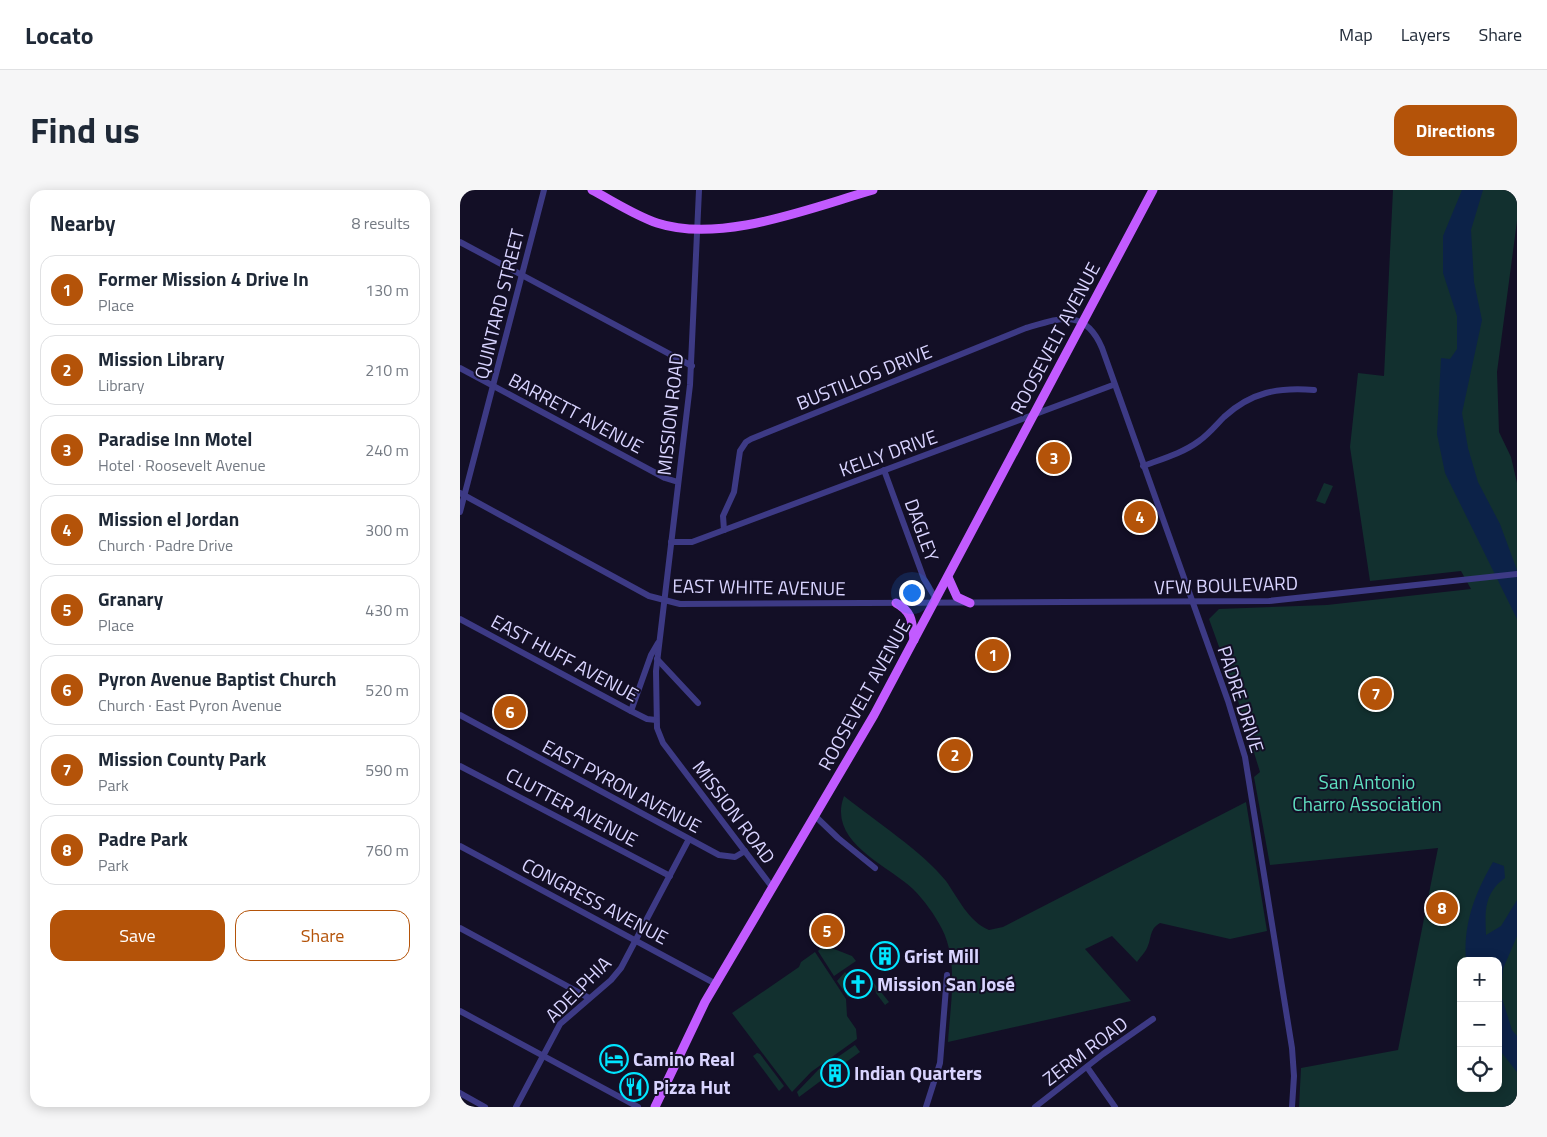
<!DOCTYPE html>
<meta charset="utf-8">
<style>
body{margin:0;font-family:"Titillium Web",sans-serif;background:#f6f6f7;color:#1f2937}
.controls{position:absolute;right:15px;bottom:15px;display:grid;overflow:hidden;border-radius:10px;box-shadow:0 2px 12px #0003}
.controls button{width:45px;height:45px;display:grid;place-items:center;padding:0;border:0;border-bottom:1px solid #e0e1e3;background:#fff;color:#1f2937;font:25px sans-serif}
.you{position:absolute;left:451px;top:402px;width:18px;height:18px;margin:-12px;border:4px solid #fff;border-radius:50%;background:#1a73e8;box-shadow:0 0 0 8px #1a73e833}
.badge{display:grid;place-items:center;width:32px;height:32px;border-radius:50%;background:#b45309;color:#fff;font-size:16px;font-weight:700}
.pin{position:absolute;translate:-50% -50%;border:2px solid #fff;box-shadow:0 1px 5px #0006}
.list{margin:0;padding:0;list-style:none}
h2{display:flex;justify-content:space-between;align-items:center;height:65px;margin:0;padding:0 20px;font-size:21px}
h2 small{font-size:16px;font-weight:400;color:#747a83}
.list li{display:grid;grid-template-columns:32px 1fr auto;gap:15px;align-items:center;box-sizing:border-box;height:70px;margin:0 10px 10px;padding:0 10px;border:1px solid #e0e1e3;border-radius:15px}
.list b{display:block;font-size:19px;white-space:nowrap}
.list p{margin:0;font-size:16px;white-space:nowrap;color:#747a83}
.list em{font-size:16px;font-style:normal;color:#747a83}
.actions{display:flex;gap:10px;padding:15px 20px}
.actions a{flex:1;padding:11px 0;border:1px solid #b45309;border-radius:15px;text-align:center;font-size:18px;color:#b45309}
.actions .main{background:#b45309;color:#fff}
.icon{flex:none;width:28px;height:28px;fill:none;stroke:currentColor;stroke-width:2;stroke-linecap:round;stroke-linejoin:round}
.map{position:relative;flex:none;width:1057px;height:917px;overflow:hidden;border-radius:15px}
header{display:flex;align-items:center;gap:30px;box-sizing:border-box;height:70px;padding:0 25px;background:#fff;border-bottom:1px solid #e0e1e3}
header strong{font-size:24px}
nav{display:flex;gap:28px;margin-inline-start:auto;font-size:18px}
.intro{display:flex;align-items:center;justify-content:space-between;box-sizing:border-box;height:120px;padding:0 30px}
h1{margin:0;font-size:35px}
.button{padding:12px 22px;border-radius:15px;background:#b45309;color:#fff;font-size:18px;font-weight:700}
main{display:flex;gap:30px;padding:0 30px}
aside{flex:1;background:#fff;border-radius:15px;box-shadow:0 2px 12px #0003}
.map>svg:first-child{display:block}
.green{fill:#12302f;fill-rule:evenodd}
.water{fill:#0c2248}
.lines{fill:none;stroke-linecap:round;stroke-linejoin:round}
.minor{stroke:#3d3a85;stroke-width:6}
.major{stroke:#c25bff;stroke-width:9}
.labels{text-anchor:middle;stroke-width:4;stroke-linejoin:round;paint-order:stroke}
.street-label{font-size:19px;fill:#d9d4ff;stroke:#130f26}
.park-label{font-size:19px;fill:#5fe0c0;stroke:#130f26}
.poi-label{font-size:19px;font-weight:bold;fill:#d9d4ff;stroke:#130f26;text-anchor:start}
</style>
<header>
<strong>Locato</strong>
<nav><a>Map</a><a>Layers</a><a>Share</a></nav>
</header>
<div class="intro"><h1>Find us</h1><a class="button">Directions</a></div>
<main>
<aside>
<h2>Nearby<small>8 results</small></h2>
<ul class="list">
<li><span class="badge">1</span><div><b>Former Mission 4 Drive In</b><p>Place</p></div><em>130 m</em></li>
<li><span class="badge">2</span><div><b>Mission Library</b><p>Library</p></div><em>210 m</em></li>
<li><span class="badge">3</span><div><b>Paradise Inn Motel</b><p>Hotel · Roosevelt Avenue</p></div><em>240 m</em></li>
<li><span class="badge">4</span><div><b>Mission el Jordan</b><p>Church · Padre Drive</p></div><em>300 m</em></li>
<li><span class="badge">5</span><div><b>Granary</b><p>Place</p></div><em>430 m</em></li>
<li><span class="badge">6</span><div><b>Pyron Avenue Baptist Church</b><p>Church · East Pyron Avenue</p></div><em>520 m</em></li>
<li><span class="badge">7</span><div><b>Mission County Park</b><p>Park</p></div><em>590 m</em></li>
<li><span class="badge">8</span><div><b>Padre Park</b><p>Park</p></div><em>760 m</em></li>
</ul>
<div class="actions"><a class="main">Save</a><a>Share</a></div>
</aside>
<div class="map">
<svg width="1057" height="917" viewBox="0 0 1057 917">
<rect width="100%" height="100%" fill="#130f26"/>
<g class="green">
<path d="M933,0h124v31l-20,151 2,60 12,25 6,26v624h-218l2,-39 97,-18 40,-202 -168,17 -16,-88 6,-5 -25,-81 -26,-72 10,-10 108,-4 144,-16 -10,-18 -91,10 -20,-134 8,-74 26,3zM1001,771h37v127h-37z"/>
<path d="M864,293l9,3 -8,18 -9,-3z"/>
<path d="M384,606c31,25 78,55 102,85 12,17 23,41 43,49l14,-3 243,-125 21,129 -37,8 -70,-16c-11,6 -8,15 -13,25 -2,5 -7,9 -10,14l-25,-26 -27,13 46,52 -183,41c2,-35 11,-80 -6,-113 -7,-14 -18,-29 -29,-40 -27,-25 -86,-47 -69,-93z"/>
<path d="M364,755l28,11 4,5 -22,15 -16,-25z"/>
<path d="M355,762l31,47 1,17 9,13 1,10 -46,33 -19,20 -60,-79 67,-46 2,-5z"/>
<path d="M385,782l3,3 -3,3 2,4 -4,1 3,3 5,-5 3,4 -4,3 3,5 -5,4 -11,-16z"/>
<path d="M413,792l16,20 -4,3 -9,-12z"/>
<path d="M395,855l5,7 -22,16 -6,-7z"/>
<path d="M297,863l3,1 24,32 -5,5 -26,-35z"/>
<circle cx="369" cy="879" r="6"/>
<path d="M360,878l6,9 -27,20 -2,-5z"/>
</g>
<g class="water">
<path d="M1002,0h21l-12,40 3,52 8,38 -20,93 6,35 10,34 22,42 17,46v49l-72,-146 -8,-39 4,-76 9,1 7,-10v-33l-14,-43v-37z"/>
<path d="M1033,672l11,4 1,12c-21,15 -20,33 -19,57l15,-9 16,-26v36l-14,33 -2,26 11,35 5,6v36l-19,-24v-87h-32c-3,-37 9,-68 27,-99z"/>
</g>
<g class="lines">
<g class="minor">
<path d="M239,0l-9,195 -34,286 1,57 6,15 109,144"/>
<path d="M0,52l232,124"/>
<path d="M0,178l205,110 13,4"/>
<path d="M683,276c19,-7 40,-13 56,-25 10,-7 17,-16 25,-24 27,-25 55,-30 90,-27"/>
<path d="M424,280l40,109 12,20"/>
<path d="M0,303l189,103 31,8 589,-3 248,-27"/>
<path d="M0,322l84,-322"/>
<path d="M264,340l-1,-14 11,-24 6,-41 6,-9 5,-3 275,-111c34,-10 59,-20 76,20l126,353 17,56 47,291 2,28 -2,31"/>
<path d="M211,352h21l421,-157"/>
<path d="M0,429l171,92 16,8 9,1"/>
<path d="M197,469l41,44"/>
<path d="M171,521l20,-56 7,-12"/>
<path d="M0,525l259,140 16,2 10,-6"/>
<path d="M0,576l210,110"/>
<path d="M354,625l24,23 37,30"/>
<path d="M0,656l256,138"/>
<path d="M0,738l129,70"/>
<path d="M0,821l178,96"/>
<path d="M627,877l28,40"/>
<path d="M0,903l25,14"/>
<path d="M56,917l44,-83 51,-44 10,-12 68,-129"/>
<path d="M466,917l14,-44 7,-88"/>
<path d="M575,917l68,-53 50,-35"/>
</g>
<g class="major">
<path d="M132,0c21,11 42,25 65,33 64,21 153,-15 216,-33"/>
<path d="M488,387l9,20 13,6"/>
<path d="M436,413c17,9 16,20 18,37"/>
<path d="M195,917l50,-105 169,-287 279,-525"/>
</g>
</g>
<defs>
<symbol id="building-ring" viewBox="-11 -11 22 22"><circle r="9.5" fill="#130f26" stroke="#00e5ff" stroke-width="1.5"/><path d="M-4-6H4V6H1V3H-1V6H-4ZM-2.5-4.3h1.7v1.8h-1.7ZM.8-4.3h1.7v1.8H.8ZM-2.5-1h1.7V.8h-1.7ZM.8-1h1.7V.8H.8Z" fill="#00e5ff"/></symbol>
<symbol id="church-ring" viewBox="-11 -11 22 22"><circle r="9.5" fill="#130f26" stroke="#00e5ff" stroke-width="1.5"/><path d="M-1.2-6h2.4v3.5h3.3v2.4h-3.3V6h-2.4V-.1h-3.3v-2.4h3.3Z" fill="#00e5ff"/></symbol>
<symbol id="hotel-ring" viewBox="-11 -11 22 22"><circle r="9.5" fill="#130f26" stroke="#00e5ff" stroke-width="1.5"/><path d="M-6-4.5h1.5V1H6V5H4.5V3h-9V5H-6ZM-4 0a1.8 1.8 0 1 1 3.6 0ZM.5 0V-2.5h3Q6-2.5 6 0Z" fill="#00e5ff"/></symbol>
<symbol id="restaurant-ring" viewBox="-11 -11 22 22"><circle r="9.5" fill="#130f26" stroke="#00e5ff" stroke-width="1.5"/><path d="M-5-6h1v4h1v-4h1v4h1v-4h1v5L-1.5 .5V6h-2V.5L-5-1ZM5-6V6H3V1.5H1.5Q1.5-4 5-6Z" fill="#00e5ff"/></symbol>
</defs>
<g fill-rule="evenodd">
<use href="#building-ring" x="409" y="750" width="32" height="32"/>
<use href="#church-ring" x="382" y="778" width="32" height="32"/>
<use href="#hotel-ring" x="138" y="853" width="32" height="32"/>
<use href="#building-ring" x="359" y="867" width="32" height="32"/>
<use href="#restaurant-ring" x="158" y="881" width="32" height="32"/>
</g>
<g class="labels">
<g class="street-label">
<text transform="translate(39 114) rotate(-76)" y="7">QUINTARD STREET</text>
<text transform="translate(595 148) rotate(-62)" y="7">ROOSEVELT AVENUE</text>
<text transform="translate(404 187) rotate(-22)" y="7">BUSTILLOS DRIVE</text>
<text transform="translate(116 223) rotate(28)" y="7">BARRETT AVENUE</text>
<text transform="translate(210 224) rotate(-84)" y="7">MISSION ROAD</text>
<text transform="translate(428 263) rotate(-20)" y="7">KELLY DRIVE</text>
<text transform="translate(462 340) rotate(70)" y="7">DAGLEY</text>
<text transform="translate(766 395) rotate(-2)" y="7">VFW BOULEVARD</text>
<text transform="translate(299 397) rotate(1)" y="7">EAST WHITE AVENUE</text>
<text transform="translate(105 468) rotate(28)" y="7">EAST HUFF AVENUE</text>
<text transform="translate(404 505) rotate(-61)" y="7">ROOSEVELT AVENUE</text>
<text transform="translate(781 509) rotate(72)" y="7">PADRE DRIVE</text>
<text transform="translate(162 596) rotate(28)" y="7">EAST PYRON AVENUE</text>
<text transform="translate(112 617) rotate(28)" y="7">CLUTTER AVENUE</text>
<text transform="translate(274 622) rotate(53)" y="7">MISSION ROAD</text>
<text transform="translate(135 711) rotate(28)" y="7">CONGRESS AVENUE</text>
<text transform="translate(118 799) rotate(-45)" y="7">ADELPHIA</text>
<text transform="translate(625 861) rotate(-37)" y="7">ZERM ROAD</text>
</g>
<g class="park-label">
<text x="907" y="599">San Antonio<tspan x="907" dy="22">Charro Association</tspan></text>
</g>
<g class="poi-label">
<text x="444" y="773">Grist Mill</text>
<text x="417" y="801">Mission San José</text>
<text x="173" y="876">Camino Real</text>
<text x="394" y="890">Indian Quarters</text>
<text x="193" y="904">Pizza Hut</text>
</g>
</g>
</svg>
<div class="controls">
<button>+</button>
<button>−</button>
<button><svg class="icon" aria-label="locate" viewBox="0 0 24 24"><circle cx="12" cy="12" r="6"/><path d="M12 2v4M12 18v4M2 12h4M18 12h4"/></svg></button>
</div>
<div class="you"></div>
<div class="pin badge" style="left:533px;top:465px">1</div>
<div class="pin badge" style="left:495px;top:565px">2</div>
<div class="pin badge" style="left:594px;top:268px">3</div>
<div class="pin badge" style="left:680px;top:327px">4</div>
<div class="pin badge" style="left:367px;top:741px">5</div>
<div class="pin badge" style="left:50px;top:522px">6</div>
<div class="pin badge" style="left:916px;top:504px">7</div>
<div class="pin badge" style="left:982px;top:718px">8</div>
</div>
</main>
